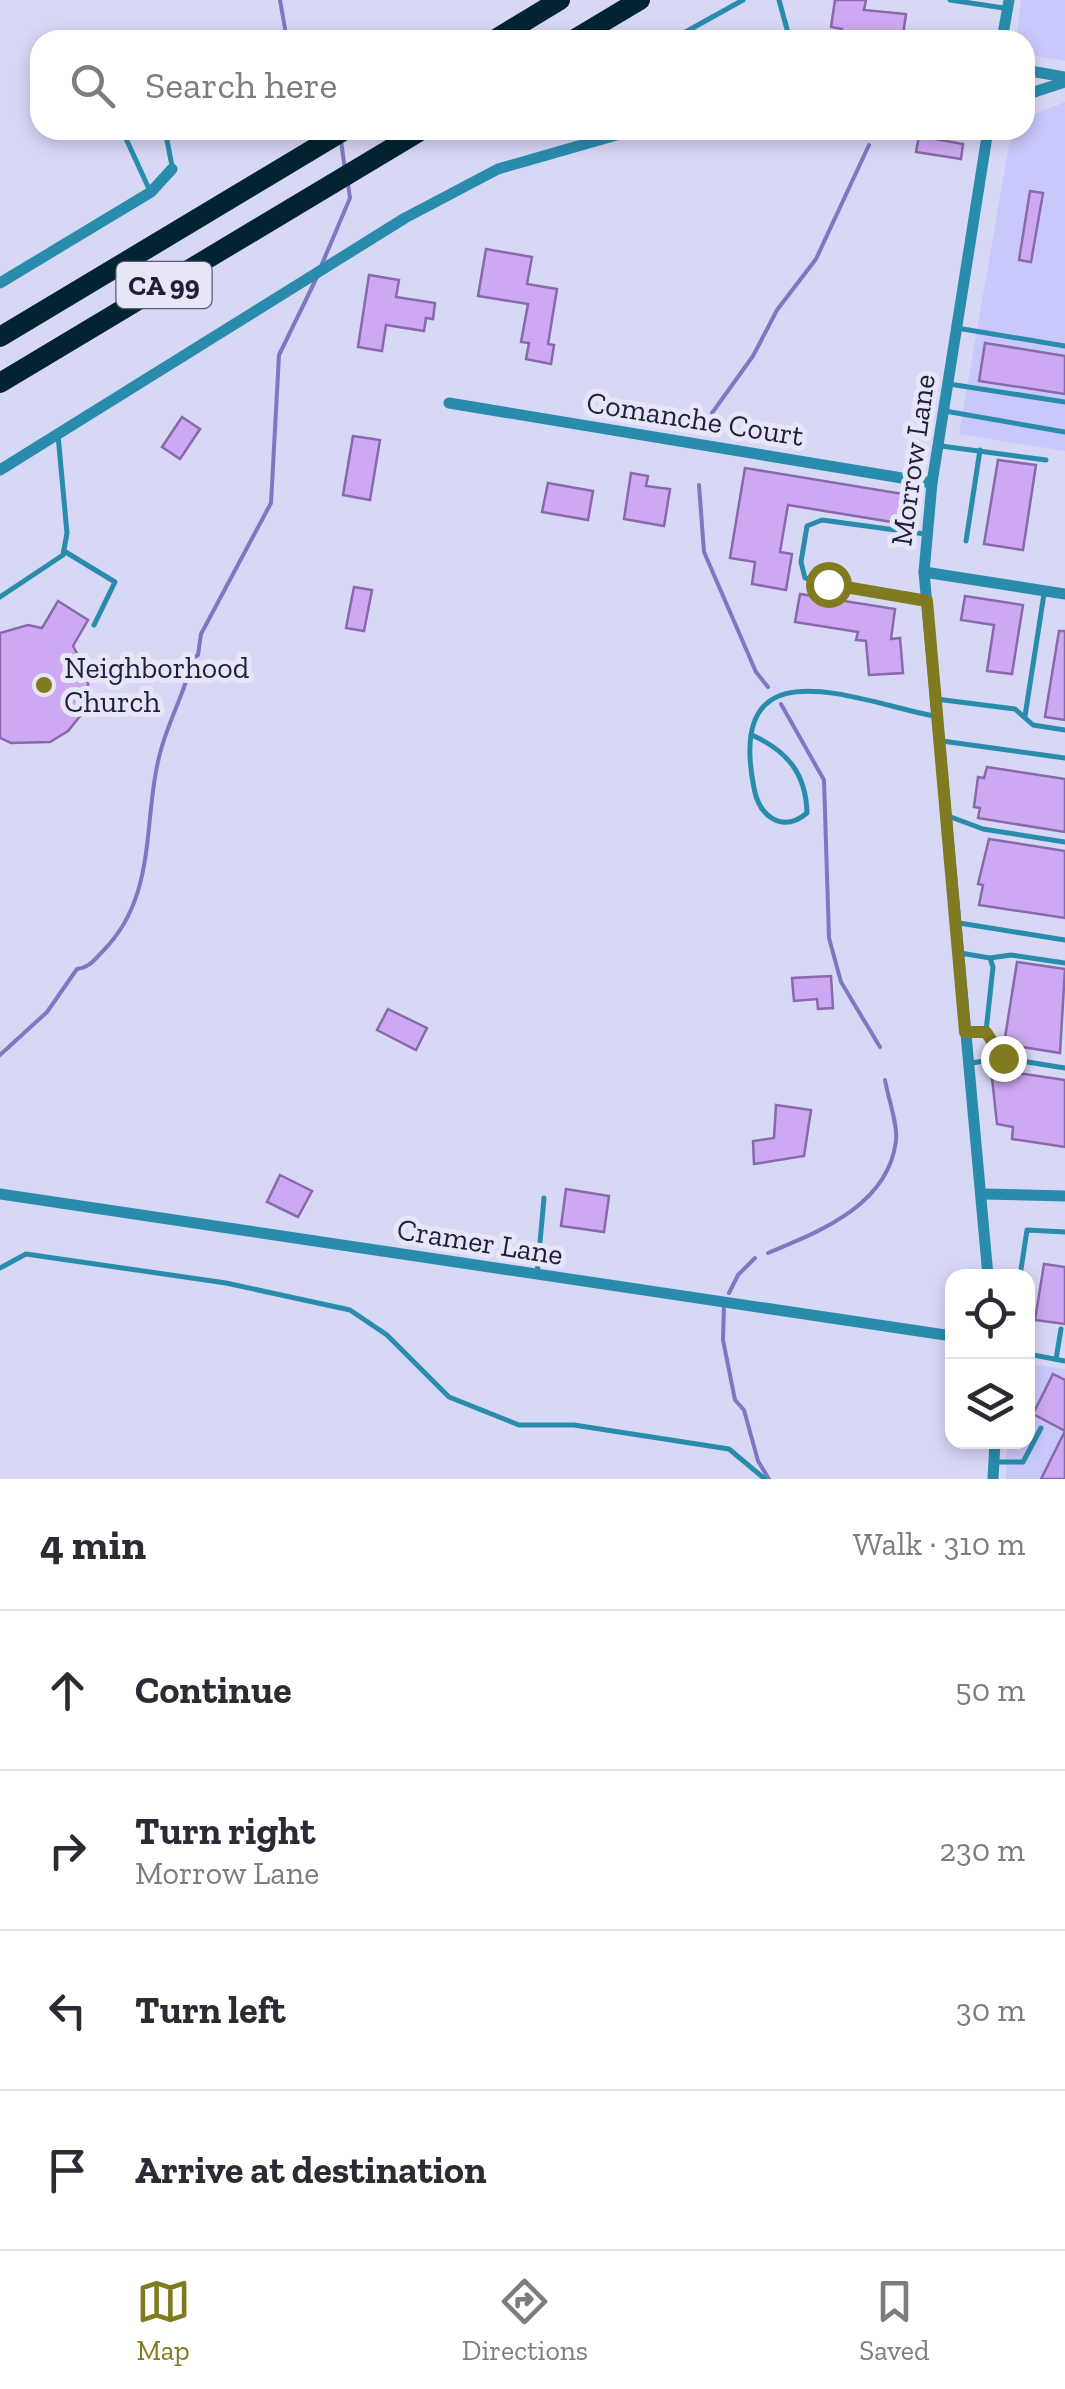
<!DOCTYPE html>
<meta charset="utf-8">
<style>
body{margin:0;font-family:"Zilla Slab",serif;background:#f7f7f7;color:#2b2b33}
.controls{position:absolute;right:30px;bottom:30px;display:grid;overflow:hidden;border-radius:20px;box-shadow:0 5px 15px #0003}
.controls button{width:90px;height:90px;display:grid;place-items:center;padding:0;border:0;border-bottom:2px solid #e1e1e2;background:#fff;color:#2b2b33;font:50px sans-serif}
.stop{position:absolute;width:30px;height:30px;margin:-22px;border:8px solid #807a20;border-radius:50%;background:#fff}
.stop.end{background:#807a20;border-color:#fff;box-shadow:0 2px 10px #0008}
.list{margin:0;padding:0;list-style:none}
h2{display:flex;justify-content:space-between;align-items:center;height:130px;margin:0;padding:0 40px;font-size:42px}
h2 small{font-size:32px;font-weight:400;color:#7c7c81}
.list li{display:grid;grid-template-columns:65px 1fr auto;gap:30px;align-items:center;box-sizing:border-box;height:160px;padding:0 40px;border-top:2px solid #e1e1e2}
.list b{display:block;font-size:38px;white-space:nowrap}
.list p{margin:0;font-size:32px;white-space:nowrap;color:#7c7c81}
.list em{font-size:32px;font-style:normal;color:#7c7c81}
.icon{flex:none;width:55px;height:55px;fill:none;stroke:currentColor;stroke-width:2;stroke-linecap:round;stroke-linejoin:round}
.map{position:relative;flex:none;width:1065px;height:1479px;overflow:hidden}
.search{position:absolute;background:#fff;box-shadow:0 5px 15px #0003;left:30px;right:30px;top:30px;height:110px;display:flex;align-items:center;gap:25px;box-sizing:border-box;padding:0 35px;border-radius:30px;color:#7c7c81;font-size:38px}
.sheet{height:770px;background:#fff}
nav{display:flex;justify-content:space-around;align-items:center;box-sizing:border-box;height:140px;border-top:2px solid #e1e1e2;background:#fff;font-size:28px;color:#7c7c81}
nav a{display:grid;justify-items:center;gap:5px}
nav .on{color:#807a20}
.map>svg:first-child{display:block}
.built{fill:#c9c8fb}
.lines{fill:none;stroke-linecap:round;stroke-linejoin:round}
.stream{stroke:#7d78c1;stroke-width:4}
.building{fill:#cca9f2;stroke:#8968ab;stroke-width:2.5}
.lane{stroke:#2a8cad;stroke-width:5}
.street{stroke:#2a8cad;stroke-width:11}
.highway{stroke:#022430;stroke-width:20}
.route{stroke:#807a20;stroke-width:12}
.poi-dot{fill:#807a20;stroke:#e6e6f6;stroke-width:4}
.labels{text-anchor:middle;stroke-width:10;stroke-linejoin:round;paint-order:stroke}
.shield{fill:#e6e6f6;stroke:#5b5a73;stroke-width:2.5}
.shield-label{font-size:28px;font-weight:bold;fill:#201e3b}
.street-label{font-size:30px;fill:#201e3b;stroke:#e6e6f6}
.poi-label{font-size:30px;fill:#201e3b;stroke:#e6e6f6;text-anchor:start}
</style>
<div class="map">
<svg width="1065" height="1479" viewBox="0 0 1065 1479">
<rect width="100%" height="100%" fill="#d7d7f6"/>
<g class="built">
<path d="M1021,0h44v61l-40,-7v-14h-9z"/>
<path d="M1065,102v349l-106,-17 50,-289 5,-15h11v-12z"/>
<path d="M1028,1364l37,5v110h-59l1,-37h21z"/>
</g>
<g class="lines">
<g class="stream">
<path d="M280,0l7,40"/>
<path d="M341,140l4,30"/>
<path d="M322,264l28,-66 -2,-14"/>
<path d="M712,413l41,-57 24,-46 39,-51 53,-114"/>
<path d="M699,485l5,67 52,120 12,15"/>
<path d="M781,704l43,76 5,158 12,44 39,65"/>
<path d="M0,1055l47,-43 30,-43c12,-1 17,-9 25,-17 58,-57 39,-136 60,-206 9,-30 24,-57 31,-88l5,-3 3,-21 70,-131 8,-148 38,-78"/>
<path d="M768,1253c50,-21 120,-47 128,-112 2,-17 -8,-43 -11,-61"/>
<path d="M729,1293l9,-18 17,-17"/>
<path d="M724,1304l-1,36 12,60 9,10 14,51 11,18"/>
</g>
</g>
<g class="building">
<path d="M835,0h31l-2,10 42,4 -3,21 -5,-1 -1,6h-57l2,-11 -11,-2z"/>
<path d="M919,136l44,8 -2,15 -45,-7z"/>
<path d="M1030,191l13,2 -12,69 -12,-2z"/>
<path d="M486,249l46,8 -5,27 30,5 -9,55 6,1 -3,19 -25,-5 3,-16 -8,-1 7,-38 -50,-8z"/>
<path d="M369,275l30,5 -3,17 39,6 -2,16 -7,-1 -2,13 -38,-6 -4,26 -24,-4z"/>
<path d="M985,343l80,13v38l-86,-13z"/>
<path d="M182,417l18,12 -20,30 -18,-12z"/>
<path d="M353,436l27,4 -10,60 -27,-5z"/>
<path d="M998,460l38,5 -13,85 -39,-6z"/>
<path d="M745,468l158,26 -5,29 -110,-18 -8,47 12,2 -6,36 -34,-6 3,-22 -25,-4z"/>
<path d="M631,473l17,3 -2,10 24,3 -6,37 -40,-7z"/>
<path d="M548,483l45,8 -5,29 -46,-8z"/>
<path d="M354,587l18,3 -8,41 -18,-3z"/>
<path d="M800,594l95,15 -4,30 9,-1 3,35 -34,2 -3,-34 -10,-1 2,-8 -63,-10z"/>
<path d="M965,596l58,9 -11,69 -25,-3 7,-46 -33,-5z"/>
<path d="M58,601l30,19 -15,26 15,28v21l-7,20 -13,16 -18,11 -39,1 -11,-5v-105l28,-8 14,3z"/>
<path d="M1059,631h6v89l-20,-3z"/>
<path d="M987,767l78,12v53l-87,-14 2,-10 -6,-1 4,-30 6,1z"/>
<path d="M989,839l76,12v67l-86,-13 4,-20 -5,-1z"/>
<path d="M1017,962l48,7 -5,84 -56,-9z"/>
<path d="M831,976l2,32 -15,1 -1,-10 -23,2 -2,-23z"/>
<path d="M388,1009l39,19 -11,22 -39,-20z"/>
<path d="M991,1069l74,11v67l-53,-8 1,-12 -16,-3z"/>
<path d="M776,1105l35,5 -7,46 -50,8 -1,-23 21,-3z"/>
<path d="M280,1175l32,16 -14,26 -31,-15z"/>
<path d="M566,1189l43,7 -5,36 -43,-6z"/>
<path d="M1044,1264l21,3v57l-30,-4z"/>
<path d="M1053,1374l12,6v99h-24l24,-48 -32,-17z"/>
</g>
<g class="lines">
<g class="lane">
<path d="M779,0l11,40"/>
<path d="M950,0l54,8"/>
<path d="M671,40l72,-40"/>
<path d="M122,130l28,61"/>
<path d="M165,130l7,36"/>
<path d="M957,328l108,18"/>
<path d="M949,384l116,18"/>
<path d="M945,411l120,21"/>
<path d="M941,446l105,14"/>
<path d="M966,541l14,-91"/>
<path d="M64,551l51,31 -21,43"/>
<path d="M0,597l63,-42 4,-22 -9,-98"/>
<path d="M924,600l-119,-22 -4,-16 6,-36 15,-6 103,14"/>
<path d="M936,699l79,10 18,16 32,5"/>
<path d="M1025,716l19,-122"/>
<path d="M752,735c35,16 54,38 55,78 -25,21 -48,3 -53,-25 -29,-146 99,-88 180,-72"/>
<path d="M942,741l123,17"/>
<path d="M948,816l35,13 82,13"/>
<path d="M959,923l106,17"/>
<path d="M960,953l30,5 3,9 -7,64 -19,1"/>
<path d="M990,958l21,-3 54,8"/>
<path d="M986,1031l17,27 62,10"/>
<path d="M972,1063l31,-5"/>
<path d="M0,1268l26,-14 200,29 124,27 37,25 62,62 70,28h55l155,24 36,30"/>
<path d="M537,1275l7,-77"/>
<path d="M1020,1276l7,-46 38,2"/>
<path d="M1028,1354l37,7"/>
<path d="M1056,1359l5,-30"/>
<path d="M997,1462h26l18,-34"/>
</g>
<g class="street">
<path d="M1002,40l7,-40"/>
<path d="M1025,70l40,7"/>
<path d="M1025,95l40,-13"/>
<path d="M988,130l-56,353 -8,89 64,704"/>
<path d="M0,283l151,-91 21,-23"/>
<path d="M449,403l483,80"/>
<path d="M0,470l405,-252 93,-49 136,-39"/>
<path d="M924,572l141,22"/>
<path d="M0,1194l952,142"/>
<path d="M983,1194l82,2"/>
<path d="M993,1479l2,-37"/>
</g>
<g class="highway">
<path d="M494,40l66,-40"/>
<path d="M573,40l67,-40"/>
<path d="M0,337l345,-207"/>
<path d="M0,383l422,-253"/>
</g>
</g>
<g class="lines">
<path class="route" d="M828,584l99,17 38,431h21l17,26"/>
</g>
<circle class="poi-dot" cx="44" cy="685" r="10"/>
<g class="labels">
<rect class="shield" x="116.5" y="262" width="95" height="46" rx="8"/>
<g class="shield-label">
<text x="164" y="295">CA 99</text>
</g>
<g class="street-label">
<text transform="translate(695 419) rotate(9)" y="10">Comanche Court</text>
<text transform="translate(913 460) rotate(-82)" y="10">Morrow Lane</text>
<text transform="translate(480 1242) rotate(9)" y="10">Cramer Lane</text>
</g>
<g class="poi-label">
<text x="64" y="678">Neighborhood<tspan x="64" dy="34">Church</tspan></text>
</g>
</g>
</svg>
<div class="controls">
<button><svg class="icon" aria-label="locate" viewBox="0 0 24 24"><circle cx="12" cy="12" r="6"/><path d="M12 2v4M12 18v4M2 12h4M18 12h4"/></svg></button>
<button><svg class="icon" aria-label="layers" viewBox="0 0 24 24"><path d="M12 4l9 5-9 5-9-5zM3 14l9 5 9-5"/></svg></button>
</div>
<div class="stop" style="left:828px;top:584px"></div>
<div class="stop end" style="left:1003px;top:1058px"></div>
<div class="search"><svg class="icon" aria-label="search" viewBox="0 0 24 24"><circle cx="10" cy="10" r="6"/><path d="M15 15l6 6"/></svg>Search here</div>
</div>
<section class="sheet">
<h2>4 min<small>Walk · 310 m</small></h2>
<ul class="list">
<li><svg class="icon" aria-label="ahead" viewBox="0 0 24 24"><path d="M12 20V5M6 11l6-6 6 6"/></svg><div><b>Continue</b></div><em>50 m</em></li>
<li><svg class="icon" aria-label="right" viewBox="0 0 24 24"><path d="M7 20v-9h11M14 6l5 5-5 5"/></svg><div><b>Turn right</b><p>Morrow Lane</p></div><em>230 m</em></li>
<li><svg class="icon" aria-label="left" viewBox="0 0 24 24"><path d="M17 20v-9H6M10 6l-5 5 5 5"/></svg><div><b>Turn left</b></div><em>30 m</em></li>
<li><svg class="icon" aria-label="arrive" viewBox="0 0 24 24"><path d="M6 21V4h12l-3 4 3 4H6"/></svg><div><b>Arrive at destination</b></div></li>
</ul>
</section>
<nav>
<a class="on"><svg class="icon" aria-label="map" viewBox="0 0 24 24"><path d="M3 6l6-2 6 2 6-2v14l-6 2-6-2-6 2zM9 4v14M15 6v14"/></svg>Map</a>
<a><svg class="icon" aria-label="directions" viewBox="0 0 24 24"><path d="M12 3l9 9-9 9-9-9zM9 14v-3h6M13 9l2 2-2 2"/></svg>Directions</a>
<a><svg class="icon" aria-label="saved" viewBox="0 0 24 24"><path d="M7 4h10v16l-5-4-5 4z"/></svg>Saved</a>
</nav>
